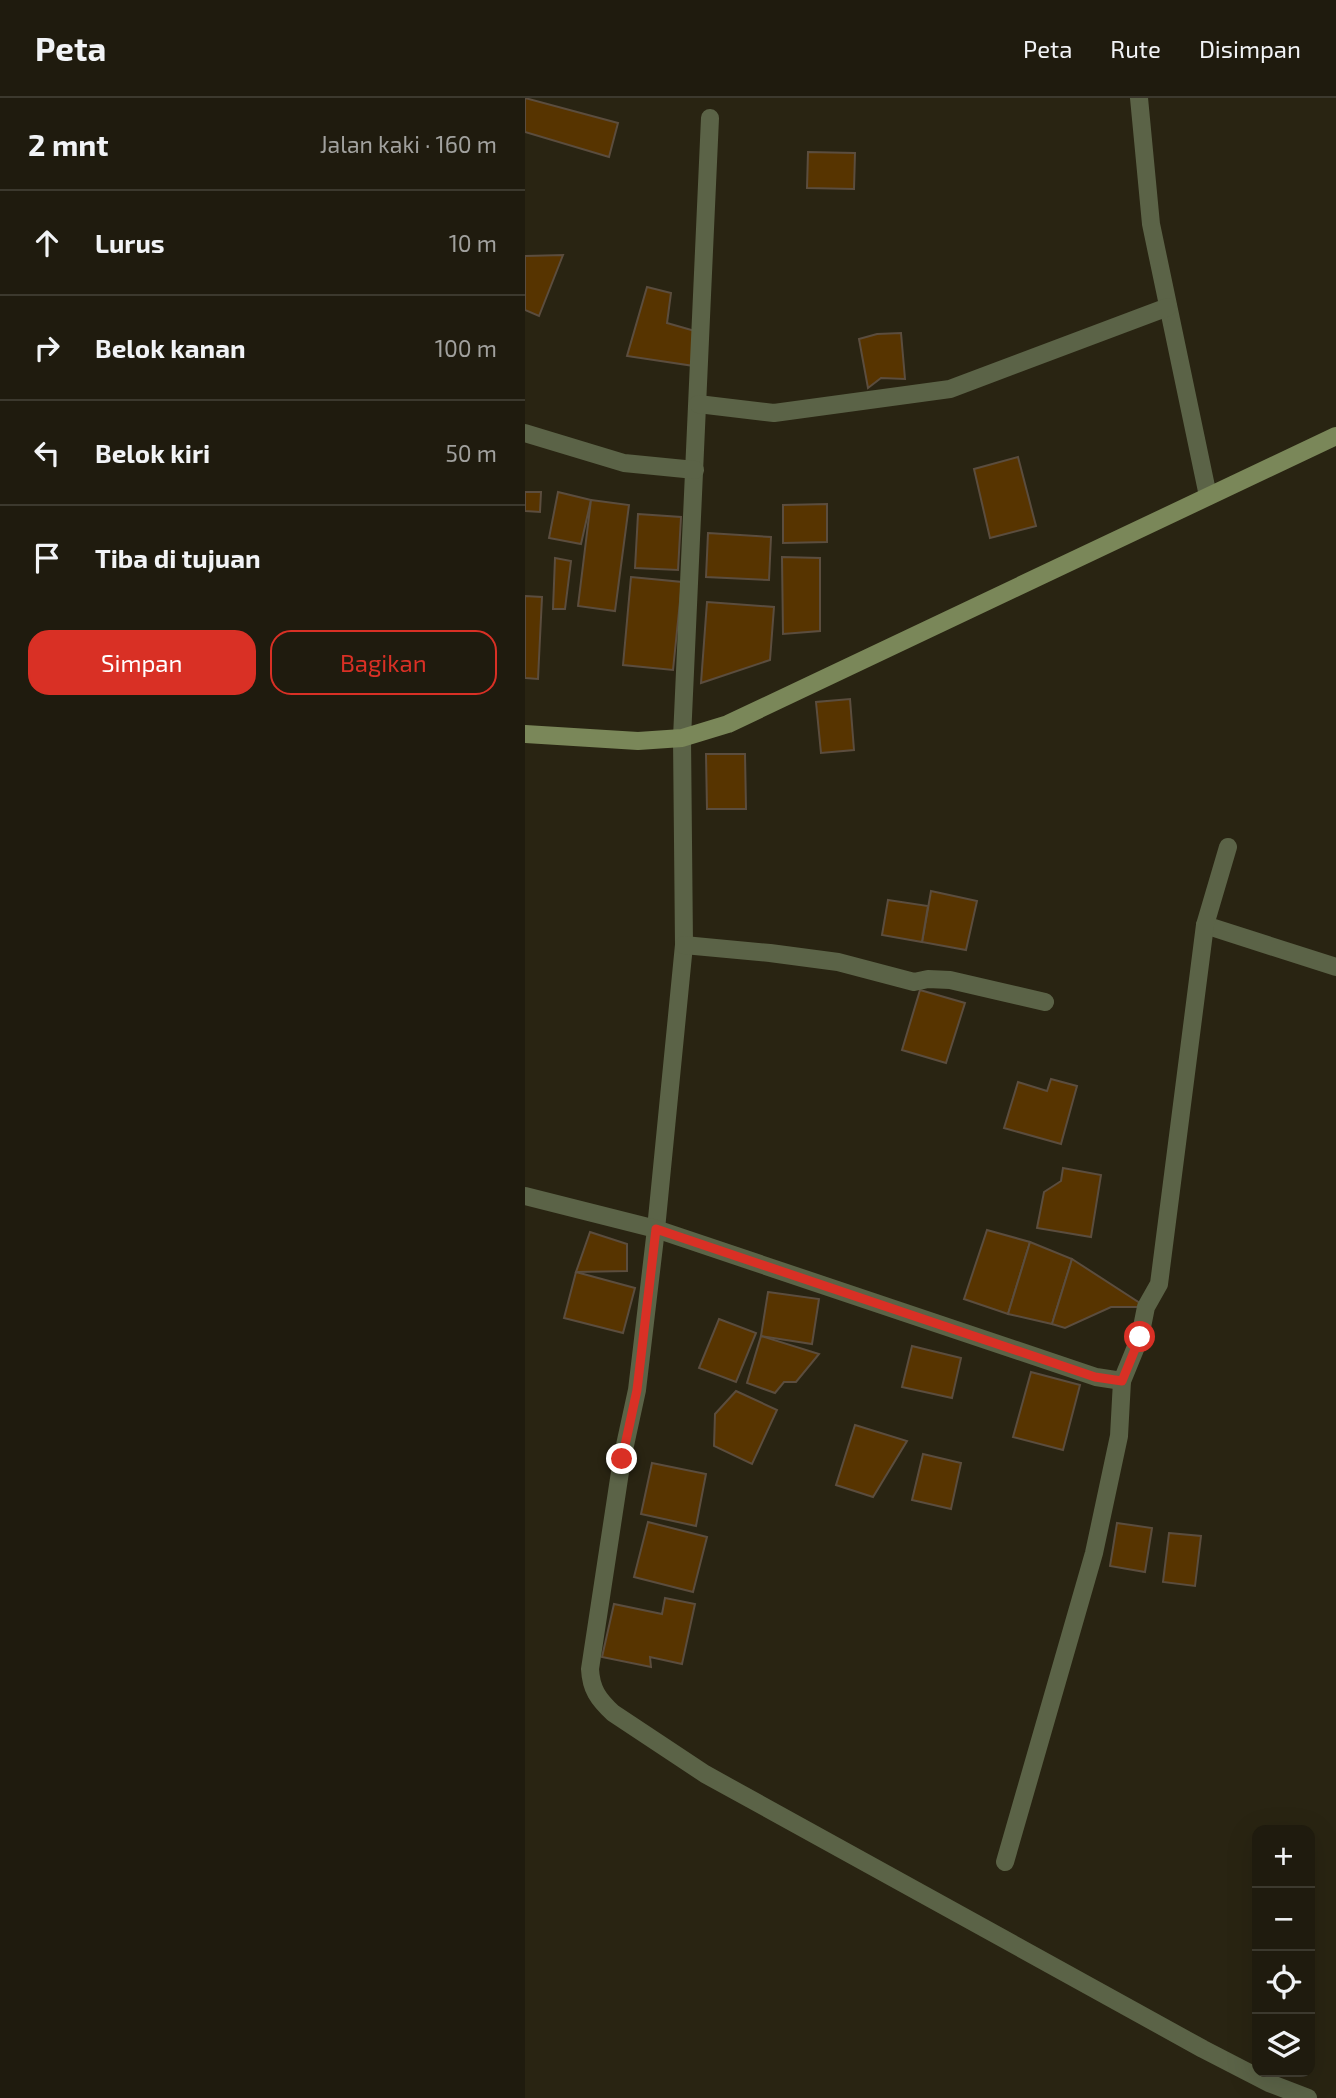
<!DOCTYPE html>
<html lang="id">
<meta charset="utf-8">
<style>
body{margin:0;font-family:"Exo 2",sans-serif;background:#2c281c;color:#f1f3f6}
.controls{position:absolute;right:21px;bottom:21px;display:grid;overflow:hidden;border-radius:14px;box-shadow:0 7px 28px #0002}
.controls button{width:63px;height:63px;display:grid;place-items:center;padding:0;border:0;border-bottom:2px solid #3c392e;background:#1f1b0e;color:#f1f3f6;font:35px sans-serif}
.stop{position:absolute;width:21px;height:21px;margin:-16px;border:5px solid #d93025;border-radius:50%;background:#fff}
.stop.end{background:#d93025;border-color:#fff;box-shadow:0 2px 7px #0008}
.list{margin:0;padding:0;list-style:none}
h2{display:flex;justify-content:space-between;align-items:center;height:91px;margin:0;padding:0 28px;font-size:30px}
h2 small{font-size:23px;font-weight:400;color:#a1a19e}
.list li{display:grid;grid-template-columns:46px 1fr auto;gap:21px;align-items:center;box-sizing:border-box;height:105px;padding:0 28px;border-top:2px solid #3c392e}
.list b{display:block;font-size:26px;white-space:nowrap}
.list em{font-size:23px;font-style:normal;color:#a1a19e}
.actions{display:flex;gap:14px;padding:21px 28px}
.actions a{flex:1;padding:16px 0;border:2px solid #d93025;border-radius:21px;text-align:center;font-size:24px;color:#d93025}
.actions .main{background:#d93025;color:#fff}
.icon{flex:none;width:38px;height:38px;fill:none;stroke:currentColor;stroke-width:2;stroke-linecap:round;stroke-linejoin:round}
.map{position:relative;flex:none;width:811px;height:2000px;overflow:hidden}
header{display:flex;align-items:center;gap:42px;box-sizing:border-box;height:98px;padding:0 35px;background:#1f1b0e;border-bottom:2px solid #3c392e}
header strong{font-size:33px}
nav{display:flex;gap:38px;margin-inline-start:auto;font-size:24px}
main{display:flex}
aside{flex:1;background:#1f1b0e}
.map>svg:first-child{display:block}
.building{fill:#573400;stroke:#5b4d3e;stroke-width:2}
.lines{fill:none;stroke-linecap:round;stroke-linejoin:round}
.street{stroke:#5b6347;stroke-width:18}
.secondary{stroke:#7a8759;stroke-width:18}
.route{stroke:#d93025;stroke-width:9}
</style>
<header>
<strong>Peta</strong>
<nav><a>Peta</a><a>Rute</a><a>Disimpan</a></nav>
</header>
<main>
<aside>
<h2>2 mnt<small>Jalan kaki · 160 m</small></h2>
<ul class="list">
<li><svg class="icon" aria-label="ahead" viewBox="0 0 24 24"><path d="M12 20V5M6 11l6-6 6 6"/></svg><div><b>Lurus</b></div><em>10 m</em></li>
<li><svg class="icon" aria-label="right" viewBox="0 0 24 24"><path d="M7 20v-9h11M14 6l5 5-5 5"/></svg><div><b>Belok kanan</b></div><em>100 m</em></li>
<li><svg class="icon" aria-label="left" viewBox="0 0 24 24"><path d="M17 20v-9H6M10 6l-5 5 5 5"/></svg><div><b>Belok kiri</b></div><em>50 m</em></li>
<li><svg class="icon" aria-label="arrive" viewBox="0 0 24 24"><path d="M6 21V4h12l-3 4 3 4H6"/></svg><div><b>Tiba di tujuan</b></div></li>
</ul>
<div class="actions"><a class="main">Simpan</a><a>Bagikan</a></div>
</aside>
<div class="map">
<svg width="811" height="2000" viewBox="0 0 811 2000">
<rect width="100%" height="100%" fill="#292412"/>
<g class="building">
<path d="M0,0l93,25 -9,34 -84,-25z"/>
<path d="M283,54l47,1 -1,36 -47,-1z"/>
<path d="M38,157l-24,61 -14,-6v-54z"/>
<path d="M122,189l24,6 -4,30 28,8 -1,35 -67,-10z"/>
<path d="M376,235l4,46 -24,-1 -13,10 -9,-49 18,-5z"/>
<path d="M493,359l18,69 -46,12 -16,-69z"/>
<path d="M0,394h16l-1,20 -15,-1z"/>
<path d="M33,394l33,8 -10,44 -32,-6z"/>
<path d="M66,402l38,5 -14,106 -37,-5z"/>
<path d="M302,406v38l-44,1v-38z"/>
<path d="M113,416l43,3 -3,53 -43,-2z"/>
<path d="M183,435l63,4 -2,43 -63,-3z"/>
<path d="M257,459l38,1v73l-37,3z"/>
<path d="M30,460l16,3 -6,48h-12z"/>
<path d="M106,479l51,5 -9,88 -50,-5z"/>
<path d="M0,498l17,1 -4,82 -13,-1z"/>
<path d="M182,504l67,5 -4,53 -69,23z"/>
<path d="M325,601l4,51 -33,3 -5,-51z"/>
<path d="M181,656h39l1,55h-39z"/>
<path d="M406,793l46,10 -11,49 -44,-8z"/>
<path d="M363,802l40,6 -6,36 -40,-7z"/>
<path d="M395,892l45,13 -19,60 -44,-13z"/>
<path d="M526,981l26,7 -16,58 -57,-16 14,-46 29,9z"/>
<path d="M538,1070l38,7 -10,62 -54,-9 7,-36 17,-11z"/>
<path d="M462,1132l43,12 -22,72 -44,-15z"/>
<path d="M65,1134l37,12v27l-51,1z"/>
<path d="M505,1144l42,17 -20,65 -44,-10z"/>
<path d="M547,1161l74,48h-35l-46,21 -13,-4z"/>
<path d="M51,1174l59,16 -12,45 -59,-15z"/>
<path d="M243,1194l51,7 -7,45 -51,-8z"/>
<path d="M194,1221l37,14 -20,49 -37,-14z"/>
<path d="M236,1238l58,18 -23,28h-12l-9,11 -28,-10z"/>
<path d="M387,1248l49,12 -9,40 -50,-11z"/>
<path d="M506,1274l49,13 -17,65 -50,-13z"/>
<path d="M211,1293l41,19 -25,54 -38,-18 1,-32z"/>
<path d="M330,1327l52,16 -34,56 -37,-12z"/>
<path d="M398,1356l38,9 -10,46 -39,-9z"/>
<path d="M127,1365l54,11 -10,52 -55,-12z"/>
<path d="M123,1424l59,15 -14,55 -59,-15z"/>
<path d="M592,1425l35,5 -7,44 -35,-6z"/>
<path d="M644,1435l32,3 -6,50 -32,-4z"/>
<path d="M140,1500l30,6 -13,60 -32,-7 1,10 -49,-10 12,-53 48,10z"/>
</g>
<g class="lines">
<g class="street">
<path d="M614,0l12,126 57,272"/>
<path d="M185,20l-28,620 2,207 -28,284 -19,161 -15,69 -32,210c1,20 8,30 23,44l92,61 498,275 66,34 39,15"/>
<path d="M173,306l76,9 176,-24 218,-82"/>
<path d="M0,335l99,30 71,7"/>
<path d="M680,827l131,42"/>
<path d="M159,847l86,8 68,9 76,20 14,-3 22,1 95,22"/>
<path d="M0,1098l131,33 440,148 26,4 18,-44 6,-30 13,-23 46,-359 23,-78"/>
<path d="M480,1764l89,-309 25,-117 3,-55"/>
</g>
<path class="secondary" d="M0,636l113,7 44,-3 46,-14 608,-288"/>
</g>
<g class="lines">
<path class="route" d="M97,1361l15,-69 19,-161 439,148 27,4 18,-44"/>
</g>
</svg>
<div class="controls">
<button>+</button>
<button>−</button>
<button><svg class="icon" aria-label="locate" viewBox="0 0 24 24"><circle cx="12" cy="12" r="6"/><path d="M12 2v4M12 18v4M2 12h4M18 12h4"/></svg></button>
<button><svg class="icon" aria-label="layers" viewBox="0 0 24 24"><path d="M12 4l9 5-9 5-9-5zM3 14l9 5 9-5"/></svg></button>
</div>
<div class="stop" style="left:615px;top:1239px"></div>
<div class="stop end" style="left:97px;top:1361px"></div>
</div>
</main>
